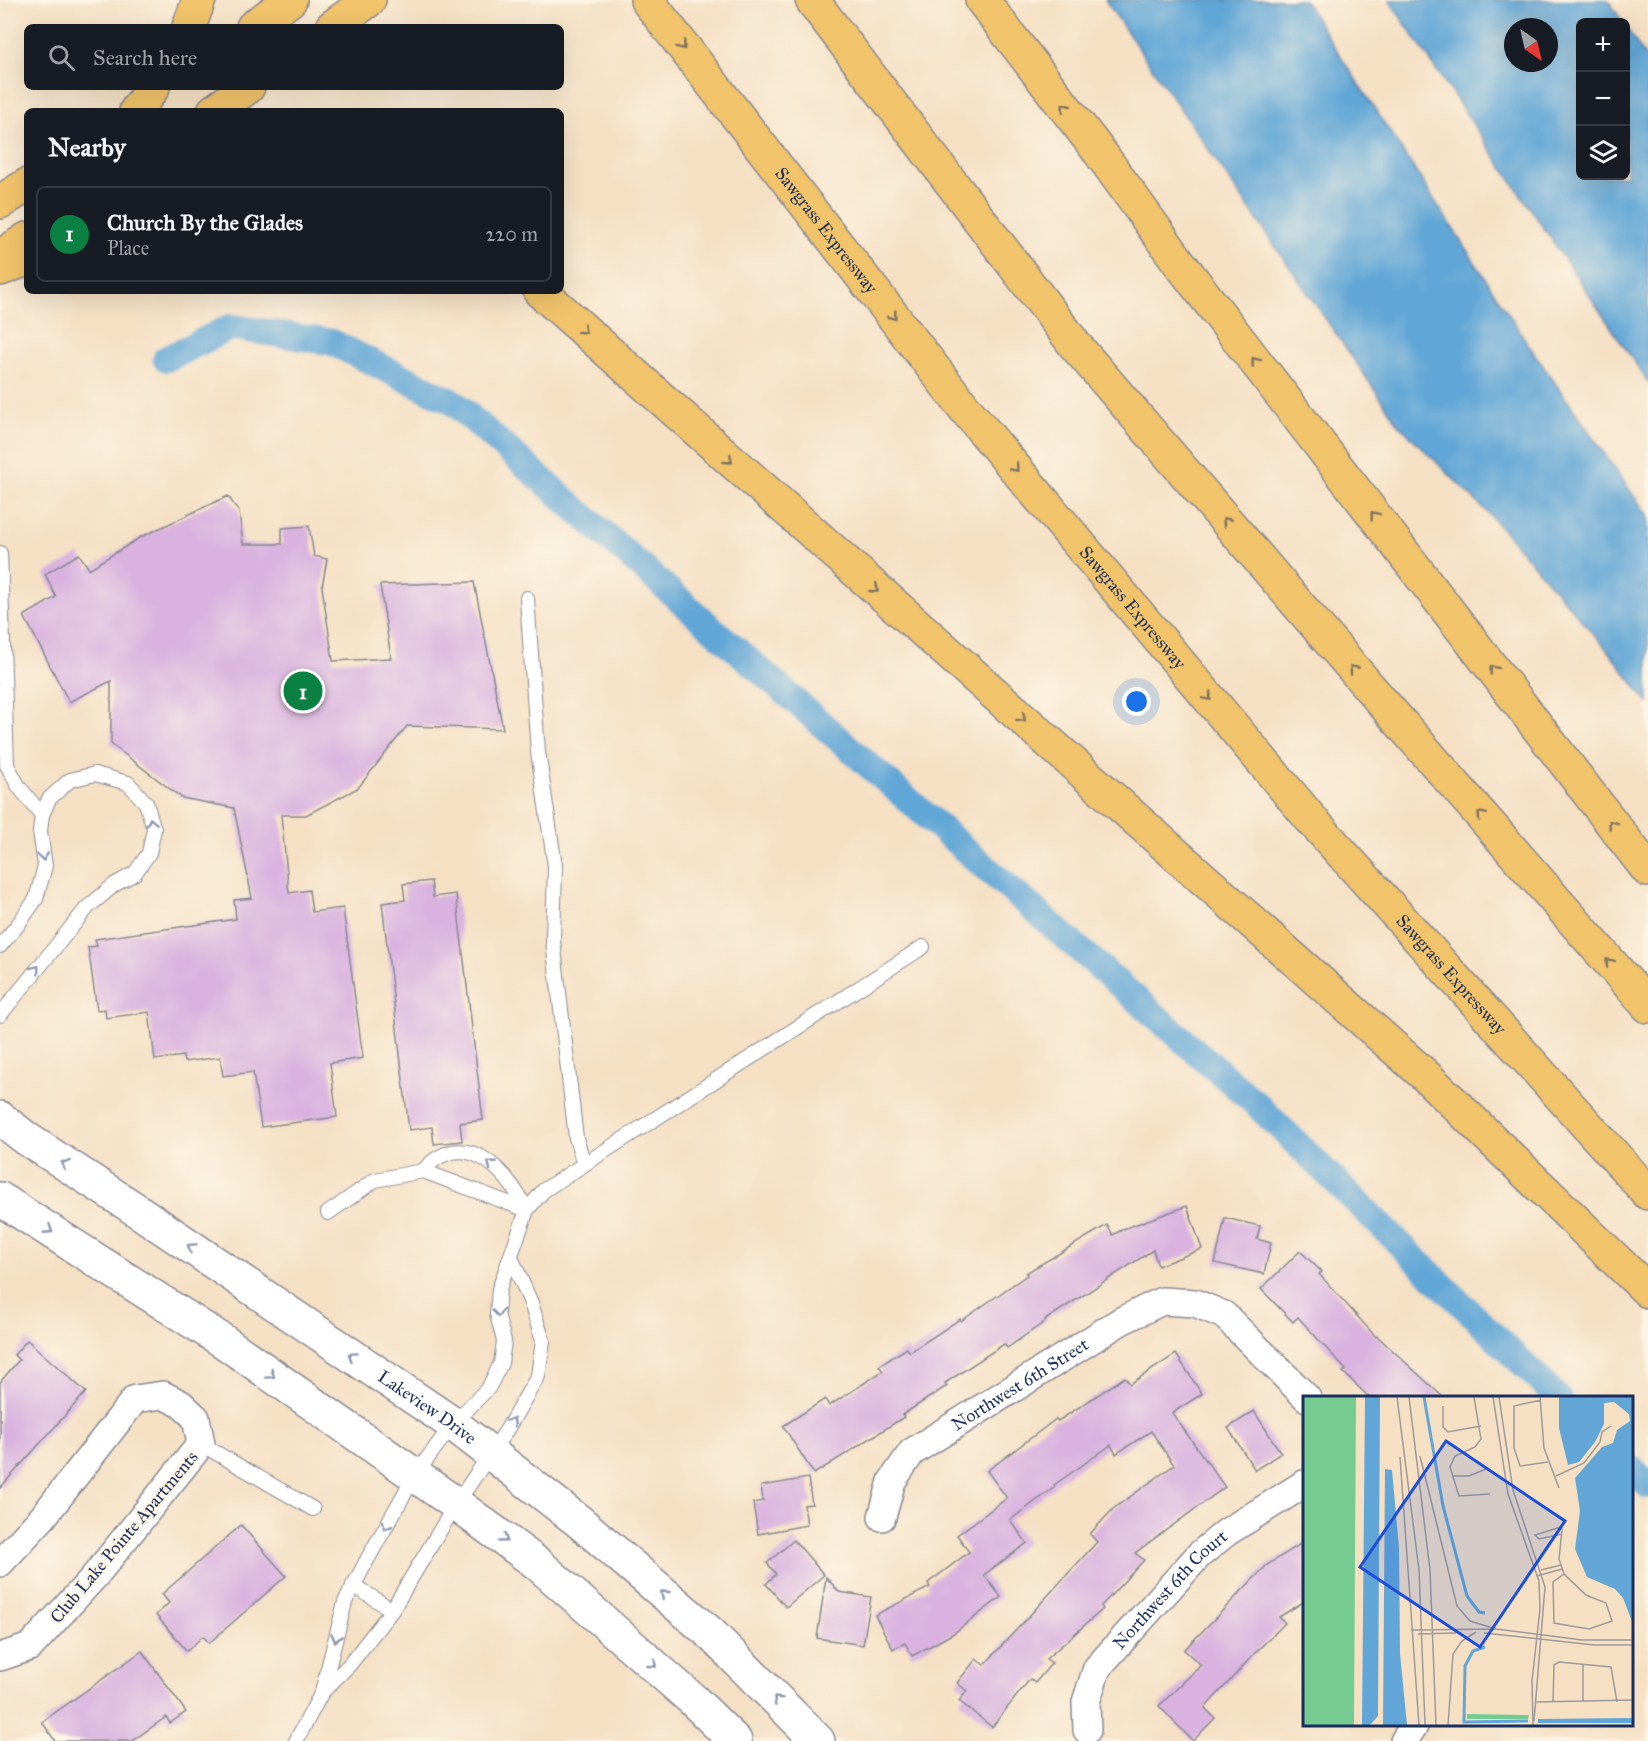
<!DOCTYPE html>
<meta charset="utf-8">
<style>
body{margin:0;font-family:"IM FELL Great Primer",serif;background:#20242c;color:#f1f3f6}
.controls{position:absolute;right:18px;top:18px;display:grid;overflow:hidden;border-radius:9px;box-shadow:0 6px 24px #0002}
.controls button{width:54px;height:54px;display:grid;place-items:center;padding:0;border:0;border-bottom:2px solid #363941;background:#171b24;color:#f1f3f6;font:30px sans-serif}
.compass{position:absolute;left:1504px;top:18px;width:54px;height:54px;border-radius:50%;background:#171b24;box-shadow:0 6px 24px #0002;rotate:146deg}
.you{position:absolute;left:1137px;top:702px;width:21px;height:21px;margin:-15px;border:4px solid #fff;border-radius:50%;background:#1a73e8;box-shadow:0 0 0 9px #1a73e833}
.badge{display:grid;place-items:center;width:39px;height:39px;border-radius:50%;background:#0b8043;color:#fff;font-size:20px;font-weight:700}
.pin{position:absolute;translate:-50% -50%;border:3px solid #fff;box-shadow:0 2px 6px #0006}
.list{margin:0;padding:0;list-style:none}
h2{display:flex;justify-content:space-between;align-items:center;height:78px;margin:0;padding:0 24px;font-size:26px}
h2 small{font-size:20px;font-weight:400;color:#9ea1a6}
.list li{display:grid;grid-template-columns:39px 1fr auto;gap:18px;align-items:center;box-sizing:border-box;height:96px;margin:0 12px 12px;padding:0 12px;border:2px solid #363941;border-radius:9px}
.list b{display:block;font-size:22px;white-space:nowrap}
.list p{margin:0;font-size:20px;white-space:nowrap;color:#9ea1a6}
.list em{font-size:20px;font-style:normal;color:#9ea1a6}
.icon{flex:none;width:33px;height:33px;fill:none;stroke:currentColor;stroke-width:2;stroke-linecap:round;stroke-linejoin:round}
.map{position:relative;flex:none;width:1648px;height:1741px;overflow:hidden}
.search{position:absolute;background:#171b24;box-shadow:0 6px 24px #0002;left:24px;top:24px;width:540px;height:66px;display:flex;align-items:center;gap:15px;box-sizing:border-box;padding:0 21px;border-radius:9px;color:#9ea1a6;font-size:22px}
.panel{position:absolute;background:#171b24;box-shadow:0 6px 24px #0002;left:24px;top:108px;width:540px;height:186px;border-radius:9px}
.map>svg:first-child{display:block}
.water{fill:#61a6d6;stroke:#3e6a9a;stroke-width:1.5;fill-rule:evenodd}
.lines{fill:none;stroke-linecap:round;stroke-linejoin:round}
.canal{stroke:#61a6d6;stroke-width:27}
.building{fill:#d9b2e0}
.service-casing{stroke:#888891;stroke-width:16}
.minor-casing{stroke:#888891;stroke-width:30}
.tertiary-casing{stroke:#888891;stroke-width:36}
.primary-casing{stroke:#888891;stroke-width:36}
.motorway-casing{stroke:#888891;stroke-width:36}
.service{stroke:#fff;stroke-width:14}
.minor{stroke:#fff;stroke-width:27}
.tertiary{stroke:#fff;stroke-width:33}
.primary{stroke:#f1c36a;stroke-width:33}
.motorway{stroke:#f1c36a;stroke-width:33}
.oneway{stroke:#7b7263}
.oneway2{stroke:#8d97ae}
.labels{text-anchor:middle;stroke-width:5;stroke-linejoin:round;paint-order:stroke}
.street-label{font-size:18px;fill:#1b2f5e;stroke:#fcf5e5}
.inset-river{fill:none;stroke:#61a6d6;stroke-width:3}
.inset-road{fill:none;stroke:#9e999b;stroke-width:1.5}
.view{fill:#1d4ed8;fill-opacity:0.15;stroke:#1d4ed8;stroke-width:3}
.inset-edge{fill:none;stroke:#1b2f5e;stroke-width:3}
</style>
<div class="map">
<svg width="1648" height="1741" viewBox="0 0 1648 1741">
<rect width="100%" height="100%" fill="#fcf5e5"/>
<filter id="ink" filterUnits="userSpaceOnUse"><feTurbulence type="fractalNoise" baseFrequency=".0167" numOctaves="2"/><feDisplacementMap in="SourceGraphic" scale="12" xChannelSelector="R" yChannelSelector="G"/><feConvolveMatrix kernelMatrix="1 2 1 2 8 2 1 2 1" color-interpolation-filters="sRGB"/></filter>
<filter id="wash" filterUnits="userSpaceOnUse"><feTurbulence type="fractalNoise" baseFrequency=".008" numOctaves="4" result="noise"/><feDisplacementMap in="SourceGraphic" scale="24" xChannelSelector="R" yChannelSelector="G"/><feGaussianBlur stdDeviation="1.35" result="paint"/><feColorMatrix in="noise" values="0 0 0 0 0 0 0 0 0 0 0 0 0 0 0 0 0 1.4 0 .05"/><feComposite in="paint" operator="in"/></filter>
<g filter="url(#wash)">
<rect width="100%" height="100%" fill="#f5e0c4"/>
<g class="water">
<path d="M1105,0h199l228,350 116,166v187l-37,-49 -123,-141 -89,-88z"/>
<path d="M1389,0h219l15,22h-43v154h46v-149l22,34v321zM1513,27h36v36h-36z"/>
</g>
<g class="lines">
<g class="canal">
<path d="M166,359l65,-32 100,15 122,60 802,701 303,295"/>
<path d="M1632,1469l16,16"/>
</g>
</g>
<g id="blocks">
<g class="building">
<path d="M228,496l11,16 4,32h39v-16l27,-2 5,30 13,3 -5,28 11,74 58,-3 -11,-73 94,-3 29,147 -96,-3 -49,62 -52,27h-25l8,78 20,-3 3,22 31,-4 20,150 -33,5 7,54 -76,10 -8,-55 -30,4 -3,-19 -36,5 -1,-6 -28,4 -6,-48 -43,6 -1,-9 -8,1 -9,-63 9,-1 -2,-7 141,-20 -2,-19 18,-2 -18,-90 -52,-10 -71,-54v-63l-42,21 -45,-86 32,-19 -11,-23 34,-20 10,15 52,-32z"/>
<path d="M431,881l2,16 23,-3 27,226 -23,3 2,18 -28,3 -2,-17 -23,3 -27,-227 23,-3 -2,-16z"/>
<path d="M1187,1206l15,43 -44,17 -5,-16 -108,70 1,1 -39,27 -3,-4 -59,39 2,3 -45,29 2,2 -90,57 -31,-48 42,-27 4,7 54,-35 -4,-5 28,-18 3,4 50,-33 1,2 66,-46 -1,-2 81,-48 6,10 10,-6z"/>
<path d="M1225,1218l35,8 -3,13 14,4 -7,31 -49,-11z"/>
<path d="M1300,1251l22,21 -3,2 57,63 1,-1 67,62h-74l-27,-26 3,-2 -48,-53 -5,5 -32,-33z"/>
<path d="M27,1340l59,52 -86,96v-106l19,-22 -5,-5z"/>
<path d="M1176,1354l26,40 -30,19 53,74 -90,66 9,7 -43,46 2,3 -57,50 6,4 -17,20 -5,-4 -38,48 -33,-26 8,-10 -10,-8 19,-24 8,6 113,-123 -7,-8 23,-25 61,-44 -23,-34 -35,23 -5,-9 -57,40 1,2 -45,33 17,23 -43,32 17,22 -47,36 -42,23 -7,-13 -12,6 -18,-34 55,-28 -2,-4 41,-31 -12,-17 50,-37 -20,-27 69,-52 2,2 67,-44 5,7z"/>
<path d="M1254,1411l27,42 -26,17 -27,-42z"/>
<path d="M808,1478l4,26 -8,1 3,20 -49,9 -5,-31 10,-2 -2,-15z"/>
<path d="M241,1525l45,51 -77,67 -6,-7 -16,15 -31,-36 13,-12 -7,-9z"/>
<path d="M794,1540l30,35 -38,32 -20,-23 10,-10 -9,-11z"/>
<path d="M1305,1541v60l-26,16 6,6 -30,30 -50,55 10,10 -22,23 -34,-35 42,-41 -17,-15 83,-85z"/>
<path d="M826,1577l13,15 32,5 -8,48 -46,-7z"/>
<path d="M142,1651l44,61 -16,11 -4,-6 -34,24h-77l-13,-19z"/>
</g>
</g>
</g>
<g filter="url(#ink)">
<use href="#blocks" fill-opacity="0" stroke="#888891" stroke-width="1.5"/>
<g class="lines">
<defs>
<g id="service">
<path d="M0,553l7,212 12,22 23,28"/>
<path d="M527,598l11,154 17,114 -2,75 23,197 8,26"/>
<path d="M0,946l17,-20 19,-27 9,-33 -5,-35 2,-16 7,-16 21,-19 25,-6 33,9 18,20 8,26 -5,24 -14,20 -21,12 -27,23 -87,107"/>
<path d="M423,1171c41,-47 83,-1 104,39"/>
<path d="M328,1213l47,-33 48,-9 104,39"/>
<path d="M201,1444l112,65"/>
<path d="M353,1585l39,25"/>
<path d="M323,1691l27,-27 42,-54 64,-106 50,-73 32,-55 5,-35 -12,-38 -20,-46"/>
<path d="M296,1741l26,-49 23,-90 22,-42 48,-85 38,-51 36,-37 12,-24 3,-22 -7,-27 2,-25 28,-79 17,-20 379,-243"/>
</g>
<g id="minor">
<path id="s1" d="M882,1517l10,-36 20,-29 209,-131 41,-20 33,2 29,12 83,83"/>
<path d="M0,1563l43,-46 92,-118 28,-4 18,9 15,14 5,26 -107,133 -64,70 -30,10"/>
<path id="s2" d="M1087,1730l-1,-28 11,-34 102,-113 28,-23 77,-48"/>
<path d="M1404,1741l11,-17"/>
</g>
<g id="tertiary">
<path id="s3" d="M0,1118l27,21 105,68 321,217 128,99 128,109 109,109"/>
<path d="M0,1199l223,142 233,163 82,60 155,136 42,41"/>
</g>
<g id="primary">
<path d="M253,27l37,-27"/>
<path d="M332,27l37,-27"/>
<path d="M214,111l34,-24"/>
<path d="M0,202l27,-17"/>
<path d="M0,257l27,-18"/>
</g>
<g id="motorway">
<path id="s4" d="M647,0l319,410 345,409 337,374"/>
<path d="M812,0l263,345 295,343 278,318"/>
<path d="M982,0l119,154 77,107 470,609"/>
<path d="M189,27l10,-27"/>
<path d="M136,111l17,-24"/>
<path d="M0,269l27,-10"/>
<path d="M540,291l887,786 221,214"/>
</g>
</defs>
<use href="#service" class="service-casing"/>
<use href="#minor" class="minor-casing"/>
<use href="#tertiary" class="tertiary-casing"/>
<use href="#primary" class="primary-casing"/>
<use href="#motorway" class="motorway-casing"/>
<use href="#service" class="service"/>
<use href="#minor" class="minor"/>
<use href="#tertiary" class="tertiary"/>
<use href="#primary" class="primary"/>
<use href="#motorway" class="motorway"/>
</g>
<defs><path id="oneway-chevron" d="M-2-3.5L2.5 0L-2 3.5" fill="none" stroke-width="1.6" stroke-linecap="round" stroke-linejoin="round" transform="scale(1.5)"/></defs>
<g class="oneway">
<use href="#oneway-chevron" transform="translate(682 46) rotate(52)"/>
<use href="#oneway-chevron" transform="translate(1065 107) rotate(-128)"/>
<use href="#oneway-chevron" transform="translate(893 316) rotate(52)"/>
<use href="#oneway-chevron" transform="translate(583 330) rotate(42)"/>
<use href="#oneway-chevron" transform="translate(1255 361) rotate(-128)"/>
<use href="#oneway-chevron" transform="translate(729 460) rotate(41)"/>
<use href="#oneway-chevron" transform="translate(1015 468) rotate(50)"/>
<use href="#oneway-chevron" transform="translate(1374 515) rotate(-128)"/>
<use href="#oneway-chevron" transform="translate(1226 521) rotate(-131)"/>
<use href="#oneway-chevron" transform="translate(875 589) rotate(41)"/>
<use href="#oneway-chevron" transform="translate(1353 669) rotate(-131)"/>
<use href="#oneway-chevron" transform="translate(1493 669) rotate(-128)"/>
<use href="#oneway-chevron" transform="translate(1208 697) rotate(50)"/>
<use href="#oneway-chevron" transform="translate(1022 718) rotate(41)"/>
<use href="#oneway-chevron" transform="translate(1481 815) rotate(-131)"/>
<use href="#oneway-chevron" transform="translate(1612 824) rotate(-128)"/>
<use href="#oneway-chevron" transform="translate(1609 962) rotate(-131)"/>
</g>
<g class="oneway2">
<use href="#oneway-chevron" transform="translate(151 822) rotate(-102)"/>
<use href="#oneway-chevron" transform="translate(43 857) rotate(83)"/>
<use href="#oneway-chevron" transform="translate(36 969) rotate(-52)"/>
<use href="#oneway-chevron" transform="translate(65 1164) rotate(-147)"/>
<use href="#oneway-chevron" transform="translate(491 1164) rotate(-142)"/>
<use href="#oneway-chevron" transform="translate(49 1230) rotate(33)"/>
<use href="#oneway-chevron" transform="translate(191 1247) rotate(-146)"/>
<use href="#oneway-chevron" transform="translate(498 1313) rotate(86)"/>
<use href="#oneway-chevron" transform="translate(352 1356) rotate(-146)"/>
<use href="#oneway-chevron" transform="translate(271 1375) rotate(35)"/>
<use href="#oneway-chevron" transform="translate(512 1421) rotate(-58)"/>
<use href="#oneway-chevron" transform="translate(386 1526) rotate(120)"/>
<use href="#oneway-chevron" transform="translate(504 1539) rotate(36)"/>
<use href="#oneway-chevron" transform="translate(664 1594) rotate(-139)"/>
<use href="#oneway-chevron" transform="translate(336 1638) rotate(104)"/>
<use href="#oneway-chevron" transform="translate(653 1664) rotate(41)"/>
<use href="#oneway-chevron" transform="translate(777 1700) rotate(-135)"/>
</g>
</g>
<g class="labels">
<g class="street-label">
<text dy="6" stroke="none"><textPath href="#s4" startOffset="292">Sawgrass Expressway</textPath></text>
<text dy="6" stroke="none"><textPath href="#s4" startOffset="778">Sawgrass Expressway</textPath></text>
<text dy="6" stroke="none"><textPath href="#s4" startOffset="1264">Sawgrass Expressway</textPath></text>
<text dy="6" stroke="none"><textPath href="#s1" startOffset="200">Northwest 6th Street</textPath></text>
<text dy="6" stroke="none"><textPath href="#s3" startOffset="516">Lakeview Drive</textPath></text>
<text transform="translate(124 1537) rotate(-50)" y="6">Club Lake Pointe Apartments</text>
<text dy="6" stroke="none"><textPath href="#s2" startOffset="171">Northwest 6th Court</textPath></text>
</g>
</g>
<g transform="translate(1303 1396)">
<rect width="330" height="330" fill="#f5e0c4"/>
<path d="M0,1h53l-2,328h-51zM164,318l62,1 -1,4h-61z" fill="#76cb90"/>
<path d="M62,1h15l-2,319 -8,9h-8zM256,1h74v227l-10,-26 -8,-9 -28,-12 -12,-28 5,-38 -5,-33 27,-31 11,-4 4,-13 13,-9 -1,-7 -15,-12 -10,1v21l-9,18 -16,20 -11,3 -9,-37zM82,73l7,1 7,78 1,106 7,71h-24zM330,322v5h-95v-4z" fill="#61a6d6"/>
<path class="inset-river" d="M121,1l19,109 24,90 12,16 6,1M182,251l-12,4 -8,15 -1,56 64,-1"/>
<path class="inset-road" d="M94,1l22,173 6,155M106,1l21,173 6,155M171,1l7,42 -6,8 -20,9 -5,11 9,29 31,-2M190,1l15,97 31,87 1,28 -8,72 1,44M196,1l14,93 32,97 -11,134M237,1l4,51 15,40M238,4l-27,6v42l6,18 28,-4M140,10v21l5,5 33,-6M117,60l37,150 13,15 26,8M97,61l19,268M149,80h17l17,-7M253,80l28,-13 16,-21 2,-10 9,-6M259,138l-23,5 -4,-4 26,-8 1,3 -3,29 5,15 22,21 20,8 6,18 -23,8 -35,-6 -1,-41 11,-8M238,174l20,-5M234,180l25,-7M108,234l85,-1 86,11h51M181,237l110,12h39M115,238l38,-1M280,269v37M232,306l98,-2M250,306l1,-37 5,-3 52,5 6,35M145,329l5,-71 9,-13 14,-9"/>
<path class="view" d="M143,45l119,80 -85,126 -120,-80z"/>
<rect width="330" height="330" class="inset-edge"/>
</g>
</svg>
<div class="controls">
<button>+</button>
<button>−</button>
<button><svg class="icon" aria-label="layers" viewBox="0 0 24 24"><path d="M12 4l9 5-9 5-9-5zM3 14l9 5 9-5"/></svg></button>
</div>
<svg class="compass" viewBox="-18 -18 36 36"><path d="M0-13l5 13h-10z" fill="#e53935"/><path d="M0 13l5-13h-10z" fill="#9ea1a6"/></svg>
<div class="you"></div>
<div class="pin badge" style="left:303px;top:691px">1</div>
<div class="search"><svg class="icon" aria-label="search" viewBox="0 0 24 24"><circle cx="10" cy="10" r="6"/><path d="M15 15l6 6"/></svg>Search here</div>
<section class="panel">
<h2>Nearby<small></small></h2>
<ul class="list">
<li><span class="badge">1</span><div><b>Church By the Glades</b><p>Place</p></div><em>220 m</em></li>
</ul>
</section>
</div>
